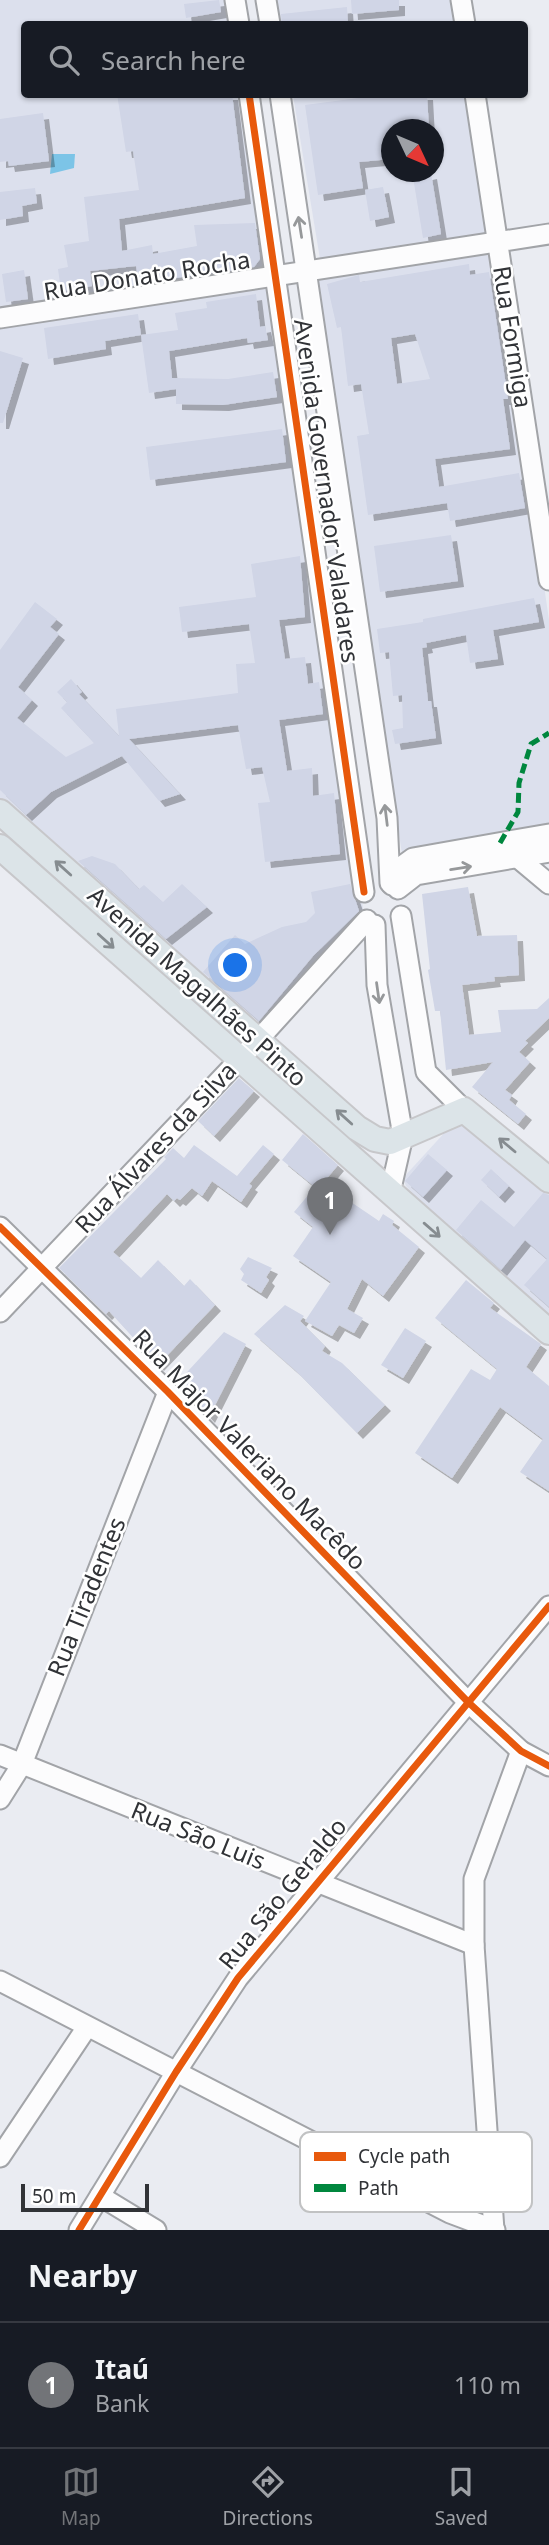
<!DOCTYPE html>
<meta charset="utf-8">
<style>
body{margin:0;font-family:"Noto Sans",sans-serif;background:#20242c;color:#f1f3f6}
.compass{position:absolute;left:381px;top:119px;width:63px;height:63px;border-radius:50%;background:#171b24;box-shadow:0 2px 5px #0004;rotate:134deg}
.scale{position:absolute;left:21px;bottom:18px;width:128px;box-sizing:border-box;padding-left:7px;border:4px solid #313337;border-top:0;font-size:19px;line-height:24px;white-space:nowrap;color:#313337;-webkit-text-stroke:5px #fff;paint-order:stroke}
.you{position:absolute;left:236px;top:966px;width:24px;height:24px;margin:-18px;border:5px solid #fff;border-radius:50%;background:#1a73e8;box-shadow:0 0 0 10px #1a73e833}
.badge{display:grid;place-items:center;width:46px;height:46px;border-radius:50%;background:#727478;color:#fff;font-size:23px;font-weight:700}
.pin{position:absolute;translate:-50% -58px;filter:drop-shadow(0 2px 4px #0008)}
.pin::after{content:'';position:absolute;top:37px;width:24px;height:21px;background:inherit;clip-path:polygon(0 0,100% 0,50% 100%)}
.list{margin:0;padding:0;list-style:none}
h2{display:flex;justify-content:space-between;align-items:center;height:91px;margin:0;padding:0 28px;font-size:30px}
h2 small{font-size:23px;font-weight:400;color:#9ea1a6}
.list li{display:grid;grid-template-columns:46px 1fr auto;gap:21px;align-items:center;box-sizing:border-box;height:126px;padding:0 28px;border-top:2px solid #363941}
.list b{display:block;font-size:26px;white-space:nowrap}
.list p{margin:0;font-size:23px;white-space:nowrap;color:#9ea1a6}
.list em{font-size:23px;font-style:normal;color:#9ea1a6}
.icon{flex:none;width:38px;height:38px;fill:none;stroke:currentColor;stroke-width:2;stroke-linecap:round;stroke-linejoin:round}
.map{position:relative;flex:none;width:549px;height:2230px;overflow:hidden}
.search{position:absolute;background:#171b24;box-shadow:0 2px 5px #0004;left:21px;right:21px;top:21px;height:77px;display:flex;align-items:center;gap:18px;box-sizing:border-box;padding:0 24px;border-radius:7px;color:#9ea1a6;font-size:26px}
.sheet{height:217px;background:#171b24}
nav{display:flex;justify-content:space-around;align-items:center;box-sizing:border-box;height:98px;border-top:2px solid #363941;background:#171b24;font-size:19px;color:#9ea1a6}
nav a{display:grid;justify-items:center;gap:4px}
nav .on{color:#727478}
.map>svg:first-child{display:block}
.built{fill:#dce0ed;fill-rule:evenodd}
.water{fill:#7cc4e7}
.building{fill:#d0d5e6;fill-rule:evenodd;filter:url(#shadow)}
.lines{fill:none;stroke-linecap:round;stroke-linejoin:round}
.minor-casing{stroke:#a2a4a8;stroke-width:23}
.major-casing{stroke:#c7c7ca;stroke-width:28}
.minor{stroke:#fcfcfd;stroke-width:19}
.major{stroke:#dce4e8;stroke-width:24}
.quiet{stroke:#00873e;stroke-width:5;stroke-dasharray:10 5;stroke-linecap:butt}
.cycleway-casing{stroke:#fff;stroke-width:11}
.cycleway{stroke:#e8590c;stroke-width:7}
.oneway{stroke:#96989a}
.oneway2{stroke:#868c90}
.labels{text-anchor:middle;stroke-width:5;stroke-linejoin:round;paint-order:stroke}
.street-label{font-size:24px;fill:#313337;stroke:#fff}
.key{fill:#fff;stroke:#c1c2c3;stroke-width:2}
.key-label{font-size:19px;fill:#313337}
</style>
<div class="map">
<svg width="549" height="2230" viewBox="0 0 549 2230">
<defs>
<filter id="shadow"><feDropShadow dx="6" dy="6" stdDeviation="0" flood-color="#0004"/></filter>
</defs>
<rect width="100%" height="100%" fill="#eaecf2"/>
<g class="built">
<path d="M0,0h228l4,24h-208v70l218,1 25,174 -267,41z"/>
<path d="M277,0h175l4,24h-175z"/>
<path d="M293,95h174l22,142 -169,22zM392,130h42v42h-42z"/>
<path d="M495,251l54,369v212l-147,22 -85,-575z"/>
<path d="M267,288l97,627 -104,114 -260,-229v-472z"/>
<path d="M458,1118l91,74v123l-97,-80 -46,-49 -3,-8z"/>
</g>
<path class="water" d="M52,154h23l-1,14 -24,6z"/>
<g class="building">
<path d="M219,0l2,12 -35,6 -2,-14z"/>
<path d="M351,0h48v10l-47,4z"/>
<path d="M347,7l1,17h-66l-1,-10z"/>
<path d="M117,94h115l13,104 -126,21 3,32 30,-6 1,9 44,-8 -3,-21 61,-2 5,36 -6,8 -115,16 -3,-17 -46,5 2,15 -31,5 -3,-22 10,-2 -4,-22 25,-4 -5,-44 55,-7 -6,-39 -7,1z"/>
<path d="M389,94h38l2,36h-38v29l-32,3 4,26 -45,7 -13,-90z"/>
<path d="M43,113l6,48 -40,5 -1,-5 -8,1v-43z"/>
<path d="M431,173l10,61 -18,4 -10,-61z"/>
<path d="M383,187l6,30 -19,4 -5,-31z"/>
<path d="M35,188l2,15 -15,3 1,10 -23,4v-28z"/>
<path d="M469,264l1,11 19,-3 19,127h-5l7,50 -75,10 4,28 80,-14 6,35 -75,13 -3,-18 -79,12 -11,-79 12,-2 -8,-50 -13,2 -7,-59 -4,1 -10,-44 32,-9 1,7zM415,334l15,45 -33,5 -6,-46z"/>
<path d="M24,270l4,29 -22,3 -4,-28z"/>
<path d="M256,294l4,33 5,-1 3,14 -20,3 -1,-5 -78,13 3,27 56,1 45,-7 4,25 -54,8 -47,-1v-15l-27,4 -8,-58 37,-5 -3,-17 32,-5 -1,-6z"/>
<path d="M138,314l3,21 -36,6 1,8 -58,10 -4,-31z"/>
<path d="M0,351l23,7 -20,65h-3z"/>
<path d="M282,429l4,33 -136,18 -4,-33z"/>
<path d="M451,535l7,46 -78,11 -6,-46z"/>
<path d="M300,556l5,61 -26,3 6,39 20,-2 3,27 11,-2 4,32 -44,6 8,51 25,-3 1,28 21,-3 6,61 -75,8 -7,-59 12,-1 -8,-35 -16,2 -8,-44 -109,14 51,55 -21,7 -37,-45 -71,36 -25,23 -26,-25v-140l35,-48 22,17 -7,8 9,7 -41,53 14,13 -15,18 49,39 28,-14 -33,-35 6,-6 -10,-10 14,-13 11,13 -3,2 40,42 -3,-27 122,-16 -2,-29 19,-1 -6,-39 -67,8 -3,-25 77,-10 -5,-33z"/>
<path d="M534,598l5,24 -46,8 5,29 -28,4 -4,-28 -40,8 1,4 -5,1 6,53h3l5,37 -41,6 -3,-14 11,-2 -1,-33 -9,1 -4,-44 -9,1 -3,-24 46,-7v-3z"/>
<path d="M92,856l23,8 24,25 5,-4 19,17 19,-18 25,23 -41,32 -88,-78z"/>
<path d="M350,884l9,27 -46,45 -54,65 -56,-49 32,-37 10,9 37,-17 24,-5 9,-9 -4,-21z"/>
<path d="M468,887l9,49 40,-1 2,40 -25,2 1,4 -33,4 7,50 32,-3 -3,-22 39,-1 12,-11v20l-24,23 3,2 -9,9 11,10 -25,28 7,5 -3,5 17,14 -8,10 -46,-37 21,-25 -47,8 -6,-59h-5l-7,-41 2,-1 -8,-75z"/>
<path d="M239,1078l15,13 -40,45 -16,-15z"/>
<path d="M303,1134l35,31 -15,18 56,38 4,-7 11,7 -2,4 27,22 -36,49 -21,-17 -15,30 16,9 -9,15 -15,-8 -7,11 -27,-15 26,-39 -38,-26 20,-29 -19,-15 21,-25 -33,-27z"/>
<path d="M194,1145l43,31 26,-31 11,9 -25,30 3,2 -11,16 -29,-21 -10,15 -10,-8 -12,12 -3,-2 -3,3 -7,-7 -54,58 28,26 17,-18 26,26 6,-7 25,26 -57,60 -49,-54 -3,3 -47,-46 107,-109 -2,-2 9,-9 11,10z"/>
<path d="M428,1154l19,16 -24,27 -18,-16z"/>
<path d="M491,1169l18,17 -10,11 -18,-17z"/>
<path d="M543,1193l6,2v112l-25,-22 23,-26 -22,-19 -24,30 -45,-40 25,-30 33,27z"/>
<path d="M248,1257l24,11 -6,9 3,3 -8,13 -20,-13 3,-6 -4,-5z"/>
<path d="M466,1280l28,23 -4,5 51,36 -15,23 23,19v105l-29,-19 23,-33 -43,-32 -48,71 -37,-25 56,-84 19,11 7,-11 -62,-51z"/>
<path d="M285,1305l19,11 -4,5 25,25 -3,5 20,12 43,42 -28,28 -61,-62 -42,-37z"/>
<path d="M405,1328l21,13 -23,37 -22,-13z"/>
<path d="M224,1332l22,12 -37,73 -32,-34z"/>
</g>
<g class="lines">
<defs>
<g id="minor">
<path d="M235,0l4,24"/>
<path d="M266,0l4,24"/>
<path d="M461,0l4,24"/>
<path d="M249,94l115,798"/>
<path d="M280,94l107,724 3,65"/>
<path d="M475,94l74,486"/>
<path d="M0,318l549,-84"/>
<path d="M512,853l37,31"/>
<path d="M392,885l10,-19 11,-8 136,-24"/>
<path d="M398,889l18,-14 133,-23"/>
<path d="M401,916l25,156 38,38"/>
<path d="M375,925l2,60 26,151 -13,57"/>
<path d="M0,1227l168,165 300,310 53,49 28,15"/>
<path d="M0,1312l258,-272 109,-120"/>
<path d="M0,1755l474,190"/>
<path d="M0,1799l22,-35 146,-372"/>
<path d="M0,1981l450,232 45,17"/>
<path d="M0,2157l87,-130"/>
<path d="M100,2196l56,34"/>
<path d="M79,2230l97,-158 62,-94 311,-372"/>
<path d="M494,2230l-20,-285v-66l47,-128"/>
</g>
<g id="major">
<path d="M0,812l357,316 18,11 15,3 74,-32 85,70"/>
<path d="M0,847l549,485"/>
</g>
</defs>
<use href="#minor" class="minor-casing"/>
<use href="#major" class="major-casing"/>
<use href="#minor" class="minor"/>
<use href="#major" class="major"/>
<path class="quiet" d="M500,843l18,-31 1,-29 12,-39 18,-11"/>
<defs>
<g id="cycleway">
<path d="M249,94l115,798"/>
<path d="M0,1227l168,165 300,310 53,49 28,15"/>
<path d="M79,2230l97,-158 62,-94 311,-372"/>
</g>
</defs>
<use href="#cycleway" class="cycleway-casing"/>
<use href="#cycleway" class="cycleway"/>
</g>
<defs><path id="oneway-shaft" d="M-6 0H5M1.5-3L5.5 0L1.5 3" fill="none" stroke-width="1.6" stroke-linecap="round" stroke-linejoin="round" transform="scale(1.75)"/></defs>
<g class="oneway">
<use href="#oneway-shaft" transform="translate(300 227) rotate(-99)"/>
<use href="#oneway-shaft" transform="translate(386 815) rotate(-97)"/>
<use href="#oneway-shaft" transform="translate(461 868) rotate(-9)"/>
<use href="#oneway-shaft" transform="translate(378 993) rotate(82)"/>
</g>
<g class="oneway2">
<use href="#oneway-shaft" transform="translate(63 868) rotate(-138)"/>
<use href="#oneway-shaft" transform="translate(106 941) rotate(42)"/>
<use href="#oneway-shaft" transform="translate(344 1117) rotate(-138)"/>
<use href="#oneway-shaft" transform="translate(507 1145) rotate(-140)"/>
<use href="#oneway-shaft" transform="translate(432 1230) rotate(41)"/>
</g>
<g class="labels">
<g class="street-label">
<text transform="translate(147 276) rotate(-9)" y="8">Rua Donato Rocha</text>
<text transform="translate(512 337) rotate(81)" y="8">Rua Formiga</text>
<text transform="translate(326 491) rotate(82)" y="8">Avenida Governador Valadares</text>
<text transform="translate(197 987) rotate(42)" y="8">Avenida Magalhães Pinto</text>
<text transform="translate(156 1148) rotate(-47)" y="8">Rua Álvares da Silva</text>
<text transform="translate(249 1450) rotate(46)" y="8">Rua Major Valeriano Macêdo</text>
<text transform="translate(87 1597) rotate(-68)" y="8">Rua Tiradentes</text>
<text transform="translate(198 1836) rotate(22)" y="8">Rua São Luis</text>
<text transform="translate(283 1894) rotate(-51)" y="8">Rua São Geraldo</text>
</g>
</g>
<rect x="300" y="2132" width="232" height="80" rx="10" class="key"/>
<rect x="314" y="2152" width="32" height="9" fill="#e8590c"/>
<rect x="314" y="2184" width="32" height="8" fill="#00873e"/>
<g class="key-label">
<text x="358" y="2163">Cycle path</text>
<text x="358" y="2195">Path</text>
</g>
</svg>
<svg class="compass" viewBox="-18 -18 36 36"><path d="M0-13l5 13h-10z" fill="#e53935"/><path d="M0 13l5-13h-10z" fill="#9ea1a6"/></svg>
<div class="scale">50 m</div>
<div class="you"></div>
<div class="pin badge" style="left:330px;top:1235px">1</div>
<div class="search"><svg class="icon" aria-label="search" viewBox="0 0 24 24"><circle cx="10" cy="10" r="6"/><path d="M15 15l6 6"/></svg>Search here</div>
</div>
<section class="sheet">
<h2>Nearby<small></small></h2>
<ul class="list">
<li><span class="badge">1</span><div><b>Itaú</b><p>Bank</p></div><em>110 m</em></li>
</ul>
</section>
<nav>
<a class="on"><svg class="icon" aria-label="map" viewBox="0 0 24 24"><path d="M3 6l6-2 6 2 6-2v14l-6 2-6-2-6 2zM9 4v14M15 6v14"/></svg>Map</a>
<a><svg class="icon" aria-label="directions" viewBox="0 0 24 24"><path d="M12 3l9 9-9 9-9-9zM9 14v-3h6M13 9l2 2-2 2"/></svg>Directions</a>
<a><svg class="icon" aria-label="saved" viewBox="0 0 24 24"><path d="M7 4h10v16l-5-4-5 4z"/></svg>Saved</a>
</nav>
